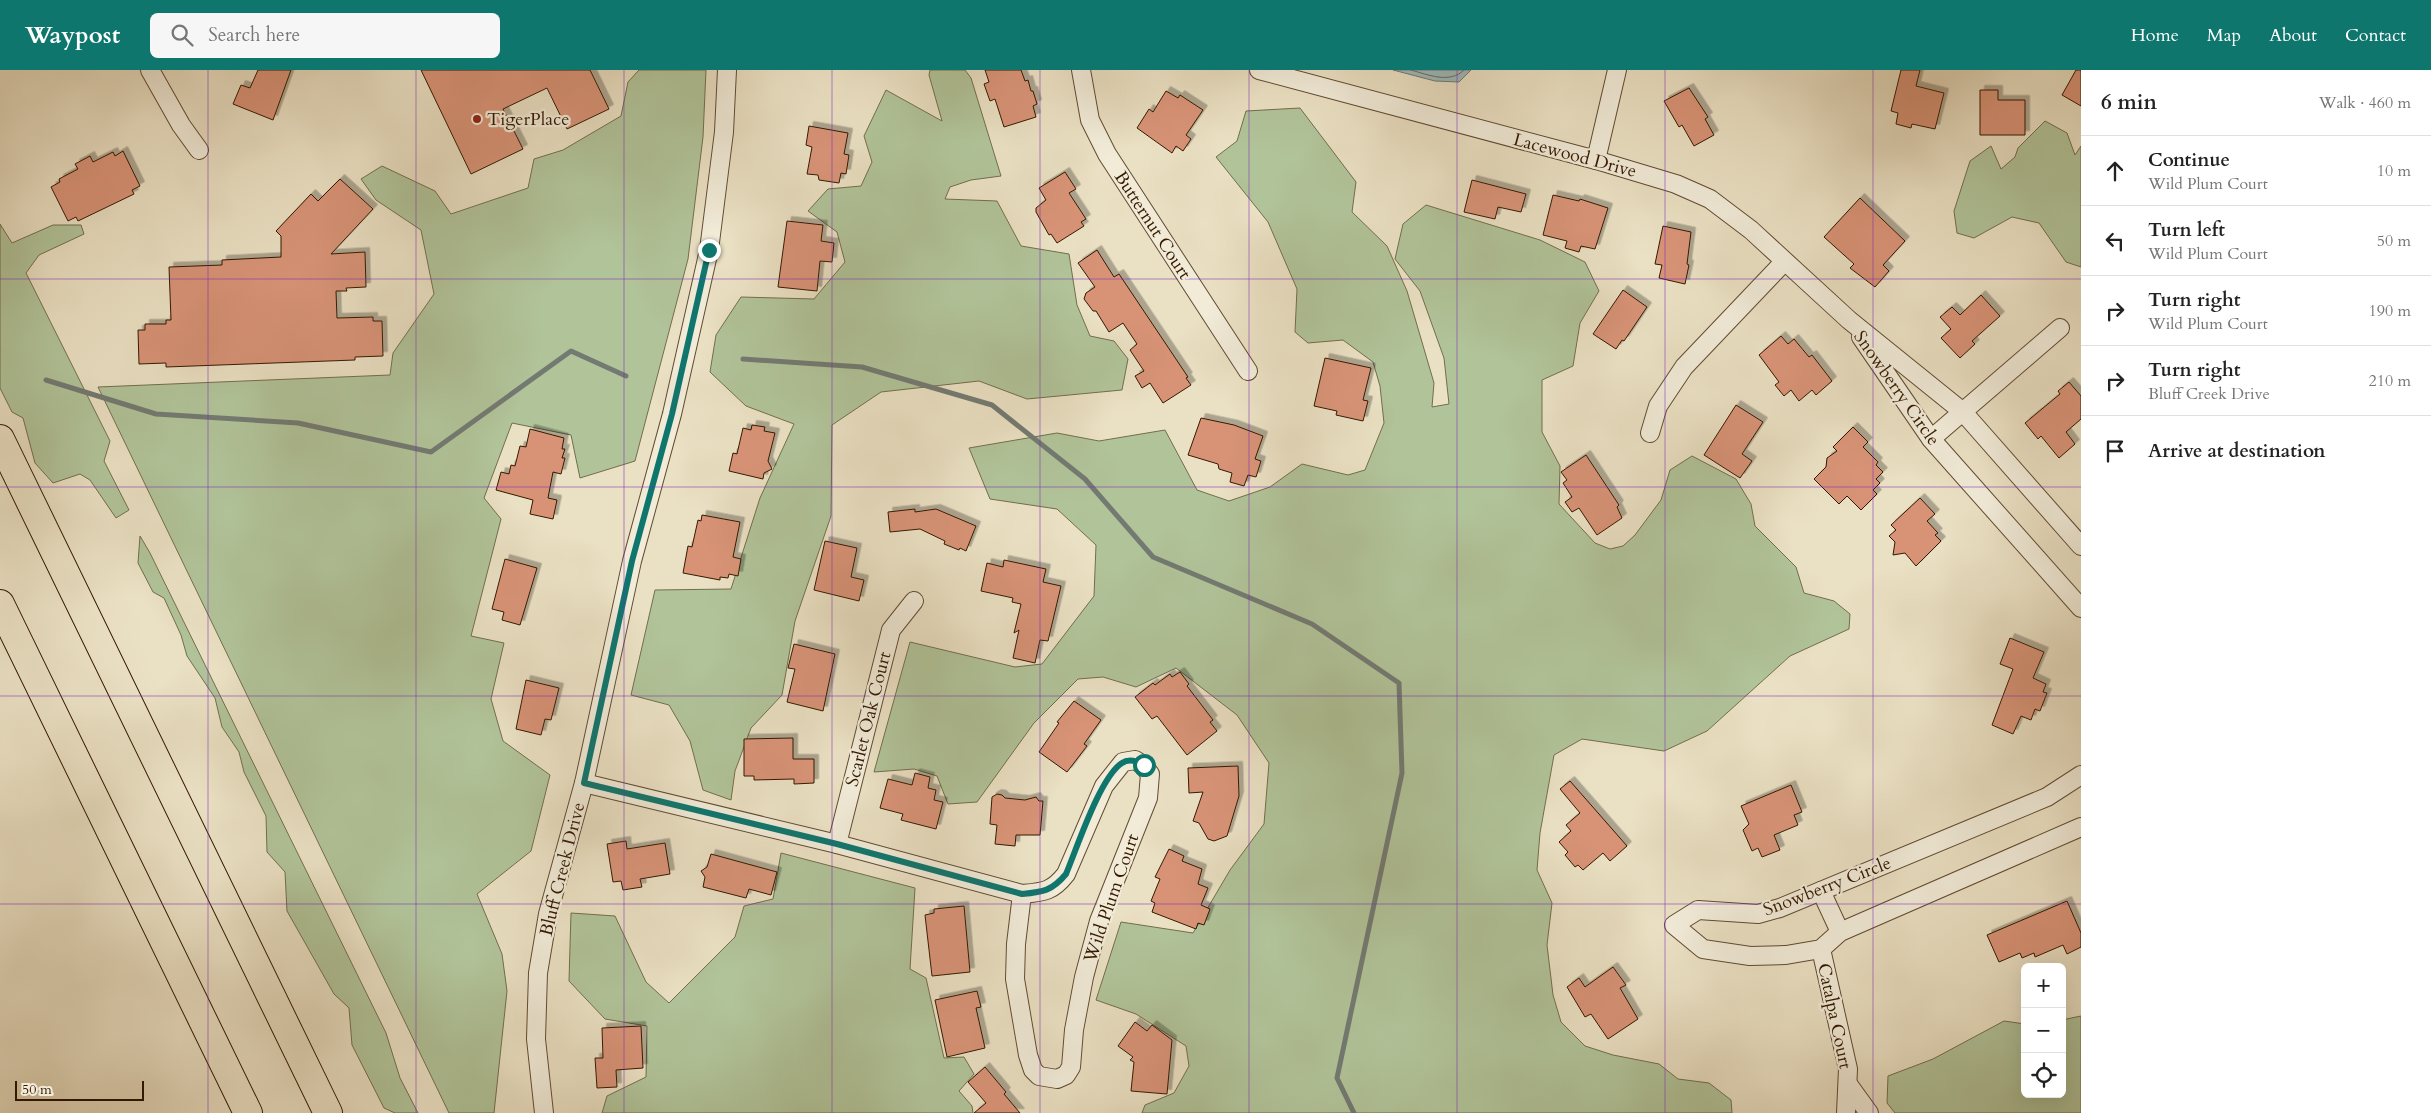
<!DOCTYPE html>
<meta charset="utf-8">
<style>
body{margin:0;font-family:Cardo,serif;background:#f6f6f6;color:#222}
.controls{position:absolute;right:15px;bottom:15px;display:grid;overflow:hidden;border-radius:8px;box-shadow:0 5px 20px #0002}
.controls button{width:45px;height:45px;display:grid;place-items:center;padding:0;border:0;border-bottom:1px solid #e0e0e0;background:#fff;color:#222;font:25px sans-serif}
.scale{position:absolute;left:15px;bottom:12px;width:129px;box-sizing:border-box;padding-left:5px;border:2px solid #341900;border-top:0;font-size:14px;line-height:18px;white-space:nowrap;color:#341900;-webkit-text-stroke:4px #f1ebd8;paint-order:stroke}
.stop{position:absolute;width:15px;height:15px;margin:-11px;border:4px solid #0f766e;border-radius:50%;background:#fff}
.stop.end{background:#0f766e;border-color:#fff;box-shadow:0 1px 5px #0008}
.list{margin:0;padding:0;list-style:none}
h2{display:flex;justify-content:space-between;align-items:center;height:65px;margin:0;padding:0 20px;font-size:21px}
h2 small{font-size:16px;font-weight:400;color:#767676}
.list li{display:grid;grid-template-columns:32px 1fr auto;gap:15px;align-items:center;box-sizing:border-box;height:70px;padding:0 20px;border-top:1px solid #e0e0e0}
.list b{display:block;font-size:19px;white-space:nowrap}
.list p{margin:0;font-size:16px;white-space:nowrap;color:#767676}
.list em{font-size:16px;font-style:normal;color:#767676}
.icon{flex:none;width:28px;height:28px;fill:none;stroke:currentColor;stroke-width:2;stroke-linecap:round;stroke-linejoin:round}
.map{position:relative;flex:none;width:2081px;height:1043px;overflow:hidden}
header{display:flex;align-items:center;gap:30px;box-sizing:border-box;height:70px;padding:0 25px;background:#0f766e;color:#fff}
header strong{font-size:24px}
nav{display:flex;gap:28px;margin-inline-start:auto;font-size:18px}
.search{width:350px;height:45px;background:#f6f6f6;display:flex;align-items:center;gap:12px;box-sizing:border-box;padding:0 18px;border-radius:8px;color:#767676;font-size:19px}
main{display:flex}
aside{flex:1;background:#fff}
.map>svg:first-child{display:block}
.green{fill:#b1c399;stroke:#726e4c}
.water{fill:#9dbabe;stroke:#737a72}
.lines{fill:none;stroke-linecap:round;stroke-linejoin:round}
.shore{stroke:#686a5f;stroke-width:1}
.stream{stroke:#737a72;stroke-width:5}
.building{fill:#d89377;stroke:#341900;filter:url(#shadow)}
.minor-casing{stroke:#624b31;stroke-width:20}
.motorway-casing{stroke:#341900;stroke-width:30}
.minor{stroke:#f1ebd8;stroke-width:18}
.motorway{stroke:#eae0c3;stroke-width:28}
.route{stroke:#0f766e;stroke-width:6}
.grid{fill:none;stroke:#7b2cbf;stroke-width:1;stroke-opacity:0.55}
.poi-dot{fill:#8f2418;stroke:#f1ebd8;stroke-width:2}
.labels{text-anchor:middle;stroke-width:4.5;stroke-linejoin:round;paint-order:stroke}
.poi-label{font-size:18px;fill:#341900;stroke:#f1ebd8;text-anchor:start}
.street-label{font-size:18px;fill:#341900;stroke:#f1ebd8}
</style>
<header>
<strong>Waypost</strong>
<div class="search"><svg class="icon" aria-label="search" viewBox="0 0 24 24"><circle cx="10" cy="10" r="6"/><path d="M15 15l6 6"/></svg>Search here</div>
<nav><a>Home</a><a>Map</a><a>About</a><a>Contact</a></nav>
</header>
<main>
<div class="map">
<svg width="2081" height="1043" viewBox="0 0 2081 1043">
<defs>
<filter id="shadow"><feDropShadow dx="4.5" dy="-4.5" stdDeviation="0" flood-color="#0004"/></filter>
</defs>
<rect width="100%" height="100%" fill="#eae0c3"/>
<filter id="stains"><feTurbulence type="fractalNoise" baseFrequency=".004" numOctaves="4"/><feColorMatrix values="0 0 0 0 .2 0 0 0 0 .09 0 0 0 0 .02 0 0 0 .5 -.17"/></filter>
<radialGradient id="worn" r=".72"><stop offset=".6" stop-color="#630" stop-opacity="0"/><stop offset="1" stop-color="#630" stop-opacity=".3"/></radialGradient>
<g class="green">
<path d="M639,0h67l-3,67 -15,122 -53,202 -55,17 -9,-43 -59,-12 -28,75 17,21 -30,117 33,7 -13,56 12,42 47,34 -19,76 -54,43 25,60 5,37 -13,122h-45l-351,-726 292,-12 3,-22 41,-59 -13,-64 -45,-30 -15,-21 21,-13 53,25 16,23 77,-26 6,-29 29,-9 58,-34 7,-34z"/>
<path d="M930,0h35l6,8 30,98 -30,4 -21,7 -5,12 52,2 24,45 48,8 8,51 13,31 24,5 14,18 -6,31 -95,9 -48,-18 -98,11 -49,33 -1,91 -36,105 -13,74 -31,33 -16,43 -4,29 -28,-10 -13,-49 -21,-36 -38,-10 24,-105 76,-1 29,-91 34,-74 -48,-18 -36,-34 6,-37 25,-38 73,2 31,-37 -8,-30 -29,-21 20,-22 33,-3 11,-24 -8,-26 22,-46 56,31 -13,-46z"/>
<path d="M1300,38l56,74 -4,30 35,34 20,45 27,92 -2,24 17,-3 -5,-46 -24,-67 -25,-32 8,-35 23,-19 114,35 45,22 14,29 -19,32 -7,43 -31,14v52l18,34 -1,38 36,39 15,6 13,-3 12,-11 26,-35 9,-30 22,-14 44,23 15,25 4,22 41,41 8,26 30,8 16,13 -1,15 -59,27 -83,75 -43,20 -82,-12 -28,16 -14,78 -3,37 15,33 -5,42 6,50 8,27 24,24 28,9 46,9 19,15 31,4 22,17 1,13h-590l3,-8 29,-12 15,-27 -3,-20 -50,-32 -40,-14 25,-78 72,11 37,-63 34,-46 5,-61 -32,-48 -61,-47 -40,19 -33,-10 -25,2 -44,44 -57,79 -29,2 -11,-28 -23,-7 -40,3 36,-130 105,25 27,-3 52,-68 2,-51 -39,-36 -67,-10 -21,-51 88,-15 42,8 66,-11 32,60 32,11 41,-14 32,-23 46,11 17,-5 19,-47 -4,-37 -7,-24 -30,-22 -35,3 -13,-11 2,-43 -29,-67 -52,-65 21,-16 9,-30z"/>
<path d="M2045,51l22,12 8,22 6,-9v121l-15,-5 -27,-39 -27,-6 -38,21 -17,-5 -3,-22 16,-50 21,-15 10,23 14,-12 3,-9z"/>
<path d="M0,154l12,19 41,-18h28l3,9 -45,21 -13,18 84,168 -6,20 25,49 -13,8 -26,-38 -10,-6 -27,9 -18,-20 -12,-45 -11,-6 -12,-24z"/>
<path d="M140,466l10,17 236,480 14,45 18,35h-23l-11,-5 -32,-63 -3,-37 -15,-14 -47,-83 -2,-39 -18,-20 -1,-36 -22,-44 -5,-20 -17,-25 -7,-29 -28,-42 -6,-21 -17,-37 -11,-6 -15,-29z"/>
<path d="M781,783l134,35 -5,81 16,9 18,80 20,-1 10,17 -15,17 13,15 1,7h-371l5,-17 39,-19 1,-51 -42,-7 -36,-38 2,-68 44,3 31,66 23,21 66,-66 9,-31 29,-7z"/>
<path d="M2081,946v97h-186l-8,-10 1,-27 45,-17 71,-38 21,3v70h37v-74z"/>
</g>
<path class="water" d="M1393,0h78l-12,12 -24,-1z"/>
<g class="lines">
<path class="shore" d="M1411,0c18,5 39,14 53,0"/>
<g class="stream">
<path d="M743,289l119,8 130,38 93,74 68,78 159,67 87,59 3,90 -65,305 17,35"/>
<path d="M46,310l110,34 142,9 133,29 140,-101 55,25"/>
</g>
</g>
<g class="building">
<path d="M258,0h33l-18,50 -40,-16 8,-19 9,3z"/>
<path d="M421,0h169l19,39 -42,20 -20,-41 -44,21 20,40 -52,25z"/>
<path d="M985,0h36l4,11 3,-1 3,11h2l4,13 -4,2 3,11 -32,10 -9,-28 -5,2 -6,-17 5,-2z"/>
<path d="M1901,0h19l-4,16 28,7 -9,36 -23,-5 -1,4 -15,-4 2,-11 -7,-2z"/>
<path d="M2076,0h5v36l-19,-11z"/>
<path d="M1689,18l19,29 -3,2 9,16 -20,11 -12,-21 -3,2 -15,-26z"/>
<path d="M1980,20h18v10h27v35h-45z"/>
<path d="M1166,21l12,7 2,-3 23,15 -17,25 5,4 -8,12 -7,-5 -4,7 -35,-25 12,-19 4,3z"/>
<path d="M809,56l39,7 -4,21 5,1 -3,19 -5,-1 -2,10 -20,-3 -1,-5 -11,-1 5,-27 -6,-2z"/>
<path d="M123,81l17,35 -8,4 2,4 -56,27 -2,-4 -8,4 -17,-34 9,-5 -1,-3 19,-10 -3,-5 15,-8 3,6 20,-10 2,4z"/>
<path d="M1065,102l11,17 -7,4 17,26 -5,3 3,4 -27,17 -6,-9 -2,1 -13,-23v-4l10,-8 -7,-12z"/>
<path d="M340,109l33,30 -42,45 34,-2 1,35 -20,1 1,3h-11l1,27 36,-1v4h9l1,35 -28,1v3l-189,7v-4l-27,1 -1,-34h7v-6h21v-4h5l-2,-53 53,-2v-5l59,-3v-21l-5,-5 35,-37 7,7z"/>
<path d="M1472,110l54,14 -5,18 -23,-5 -3,12 -31,-7z"/>
<path d="M1553,125l26,6 1,-2 28,9 -13,41 -14,-3 -2,6 -14,-4 2,-7 -24,-6z"/>
<path d="M1860,128l45,43 -22,24 6,6 -14,16 -25,-19 4,-4 -30,-27z"/>
<path d="M787,151l36,4 -2,16 13,2 -2,19 -12,-1 -3,30 -39,-4z"/>
<path d="M1663,156l28,6 -4,32 2,1 -4,19 -26,-6 3,-13 -7,-1z"/>
<path d="M1097,180l17,27 5,-3 69,103 -2,1 5,7 -28,18 -13,-20 -8,5 -7,-12 9,-5 -14,-21 7,-6 -14,-21 -14,9 -13,-21h-3l-9,-12 2,-6 9,-6 -17,-24z"/>
<path d="M1623,220l24,17 -23,34 -2,-1 -6,9 -23,-15z"/>
<path d="M1981,225l19,21 -28,25 3,3 -15,14 -19,-20 10,-9 -11,-12 12,-10 8,8z"/>
<path d="M1781,266l7,8 6,-5 15,18 3,-2 20,26 -16,14 -4,-5 -13,11 -8,-11 -7,6 -9,-11 4,-3 -20,-27z"/>
<path d="M1325,288l46,10 -8,32 5,1 -5,20 -27,-6 1,-4 -23,-5z"/>
<path d="M2069,312l12,14v23l-15,13 9,12 -16,14 -18,-22 -3,3 -13,-16 35,-29 -2,-3z"/>
<path d="M1736,335l27,17 -21,32 10,7 -12,17 -36,-23z"/>
<path d="M1201,348l33,7 29,11 -8,23 6,2 -5,16 -8,-2 -4,11 -14,-4 2,-9 -13,-4 -1,-5 -30,-9z"/>
<path d="M752,355l13,2 -1,4 11,2 -7,28 4,8 -8,4 -1,6 -34,-8 4,-18 4,1 6,-26 8,2z"/>
<path d="M1853,357l15,15 -5,5 15,15 -2,3 7,7 -7,7 4,4 -7,7 4,4 -16,16 -14,-14 -8,8 -25,-25 12,-12 1,-9 10,-7 -4,-4z"/>
<path d="M530,359l34,9 -2,11h3l-3,9h3l-4,16 -8,-2 -5,26 9,2 -4,19 -23,-5 3,-14 -37,-10 5,-18 8,2 2,-9 4,1 5,-20 6,1z"/>
<path d="M1586,385l33,50 -2,2 5,11 -25,17 -18,-27 -7,4 -7,-10 7,-5 -9,-14 4,-3 -6,-8z"/>
<path d="M1920,428l15,16 -8,7 11,12 -3,2 6,6 -25,25 -11,-13 -12,2 2,-13 -6,-6 7,-6 -5,-5z"/>
<path d="M915,439v3l21,-3 40,17 -10,25 -6,-3 -1,2 -15,-6 1,-3 -25,-12 -30,3 -2,-20z"/>
<path d="M702,445l38,7 -7,35 8,2 -3,17 -9,-2 -1,4 -8,-1v3l-37,-7 5,-27 4,1 6,-27 3,1z"/>
<path d="M825,471l32,7 -6,29 13,3 -5,21 -45,-11z"/>
<path d="M505,489l32,9 -17,57 -18,-5 2,-8 -12,-3z"/>
<path d="M1004,490l42,9 -3,13 18,4 -13,55 -8,-1 -5,23 -22,-5 6,-28 -5,3 7,-29 -9,-2 1,-4 -32,-7 6,-28 16,4z"/>
<path d="M2010,568l34,14 -11,26 13,6 -3,8 4,1 -7,18 -5,-2 -4,11 -10,-4 -8,18 -21,-9 21,-56 -13,-5z"/>
<path d="M794,574l41,10 -12,57 -36,-9 8,-33 -7,-1z"/>
<path d="M1180,602l9,12 -2,2 26,34 -3,2 7,9 -30,24 -30,-39 -5,3 -17,-22 18,-14 2,2 15,-11 2,3z"/>
<path d="M526,610l33,8 -8,32 -6,-1 -4,16 -25,-6z"/>
<path d="M1074,631l27,19 -17,24 3,2 -20,26 -28,-20 20,-29 -2,-1z"/>
<path d="M793,668v21h21v24l-20,1v-5l-40,1v-4h-10v-37z"/>
<path d="M1238,696l1,30 -12,40 -13,5 -6,-2 -9,-16 -6,-2 10,-29 -14,1 -1,-25z"/>
<path d="M915,703l15,4 -2,11 8,2 -2,10 9,2 -7,27 -35,-9 2,-6 -23,-6 8,-29 24,6z"/>
<path d="M1570,711l57,65 -17,15 -7,-8 -20,17 -5,-5 -3,2 -10,-12 3,-3 -9,-10 12,-11 -5,-6 14,-12 -20,-24z"/>
<path d="M1791,715l11,27 -8,3 4,10 -24,10 6,15 -18,7 -4,-9 -6,3 -9,-21 6,-6 -8,-18z"/>
<path d="M997,724l5,1 3,3 20,2 11,-3 3,4h4l-3,34h-24l-1,11 -20,-2 2,-19 -7,-1 2,-27z"/>
<path d="M626,771l1,8 38,-6 5,31 -30,5 2,8 -19,3 -2,-9 -8,1 -6,-38z"/>
<path d="M1169,779l15,7 -2,5 20,8 -4,15 10,4 -7,17 9,4 -6,16 -6,-2 -2,6 -44,-17 3,-9 -4,-2 9,-22 -5,-2z"/>
<path d="M711,784l66,18 -6,23 -22,-6 -3,9 -43,-11 2,-10 -4,-6 6,-4z"/>
<path d="M2067,831l14,32v14l-14,7 -4,-9 -28,12 -1,-4 -12,5 -2,-5 -21,9 -12,-27z"/>
<path d="M964,836l6,66 -38,4 -7,-61 9,-2v-4z"/>
<path d="M1613,897l13,18 -6,3 18,31 -30,20 -17,-25 -6,3 -18,-30 12,-9 6,9z"/>
<path d="M977,921l4,16 -5,1 9,40 -38,9 -12,-57z"/>
<path d="M1135,952l12,9 5,-6 20,15 -5,54 -36,-3 3,-29 -4,-2 3,-3 -15,-11z"/>
<path d="M641,956l2,42 -27,2 1,17 -20,1 -2,-30h8l-1,-30z"/>
<path d="M985,997l21,25 -2,2 16,19h-46l12,-10 -18,-21z"/>
</g>
<g class="lines">
<defs>
<g id="minor">
<path d="M150,0l31,55 18,25"/>
<path d="M1081,0l9,50 17,34 141,217"/>
<path d="M1259,0l337,90 80,24 34,15 41,31 98,90 114,92 118,134"/>
<path d="M1596,90l21,-90"/>
<path d="M1861,267l70,102 150,169"/>
<path d="M1650,363l8,-27 26,-39 100,-105"/>
<path d="M1931,369l129,-111"/>
<path d="M1135,690l8,5 7,9 -2,24 -49,123 -15,56 -10,53 -3,37 -5,8 -9,4 -18,-3 -6,-6 -5,-15 -13,-76 1,-35 6,-50c21,-2 30,-2 44,-20l38,-88 19,-24z"/>
<path d="M2081,705l-34,22 -267,111 -22,6 -60,-4 -24,15 29,24 47,7 36,-1 35,-6 19,-17 241,-105"/>
<path d="M584,713l253,61 185,50"/>
<path d="M837,774l54,-214 23,-29"/>
<path d="M1821,821l19,41"/>
<path d="M1821,879l27,120 -2,44"/>
<path d="M1848,1014l21,29"/>
<path d="M544,1043l-8,-74 2,-66 10,-59 36,-131 48,-222 40,-147 37,-164 15,-118 3,-62"/>
</g>
<g id="motorway">
<path d="M0,369l328,674"/>
<path d="M0,534l248,509"/>
</g>
</defs>
<use href="#minor" class="minor-casing"/>
<use href="#motorway" class="motorway-casing"/>
<use href="#minor" class="minor"/>
<use href="#motorway" class="motorway"/>
</g>
<g class="lines">
<path class="route" d="M709,180l-37,164 -40,147 -48,222 253,61 185,50c21,-2 30,-3 44,-20 11,-26 34,-97 56,-111 7,-5 15,-2 22,2"/>
</g>
<path class="grid" d="M208,0v1043M416,0v1043M624,0v1043M832,0v1043M1040,0v1043M1249,0v1043M1457,0v1043M1665,0v1043M1873,0v1043M0,209h2081M0,417h2081M0,626h2081M0,834h2081"/>
<circle class="poi-dot" cx="477" cy="49" r="5"/>
<g class="labels">
<g class="poi-label">
<text x="487" y="55">TigerPlace</text>
</g>
<g class="street-label">
<text transform="translate(1575 85) rotate(15)" y="6">Lacewood Drive</text>
<text transform="translate(1153 155) rotate(57)" y="6">Butternut Court</text>
<text transform="translate(1897 318) rotate(55)" y="6">Snowberry Circle</text>
<text transform="translate(868 649) rotate(-76)" y="6">Scarlet Oak Court</text>
<text transform="translate(562 799) rotate(-76)" y="6">Bluff Creek Drive</text>
<text transform="translate(1827 816) rotate(-21)" y="6">Snowberry Circle</text>
<text transform="translate(1111 828) rotate(-71)" y="6">Wild Plum Court</text>
<text transform="translate(1835 946) rotate(78)" y="6">Catalpa Court</text>
</g>
</g>
<rect width="100%" height="100%" filter="url(#stains)"/>
<rect width="100%" height="100%" fill="url(#worn)"/>
</svg>
<div class="controls">
<button>+</button>
<button>−</button>
<button><svg class="icon" aria-label="locate" viewBox="0 0 24 24"><circle cx="12" cy="12" r="6"/><path d="M12 2v4M12 18v4M2 12h4M18 12h4"/></svg></button>
</div>
<div class="scale">50 m</div>
<div class="stop" style="left:1144px;top:695px"></div>
<div class="stop end" style="left:709px;top:180px"></div>
</div>
<aside>
<h2>6 min<small>Walk · 460 m</small></h2>
<ul class="list">
<li><svg class="icon" aria-label="ahead" viewBox="0 0 24 24"><path d="M12 20V5M6 11l6-6 6 6"/></svg><div><b>Continue</b><p>Wild Plum Court</p></div><em>10 m</em></li>
<li><svg class="icon" aria-label="left" viewBox="0 0 24 24"><path d="M17 20v-9H6M10 6l-5 5 5 5"/></svg><div><b>Turn left</b><p>Wild Plum Court</p></div><em>50 m</em></li>
<li><svg class="icon" aria-label="right" viewBox="0 0 24 24"><path d="M7 20v-9h11M14 6l5 5-5 5"/></svg><div><b>Turn right</b><p>Wild Plum Court</p></div><em>190 m</em></li>
<li><svg class="icon" aria-label="right" viewBox="0 0 24 24"><path d="M7 20v-9h11M14 6l5 5-5 5"/></svg><div><b>Turn right</b><p>Bluff Creek Drive</p></div><em>210 m</em></li>
<li><svg class="icon" aria-label="arrive" viewBox="0 0 24 24"><path d="M6 21V4h12l-3 4 3 4H6"/></svg><div><b>Arrive at destination</b></div></li>
</ul>
</aside>
</main>
